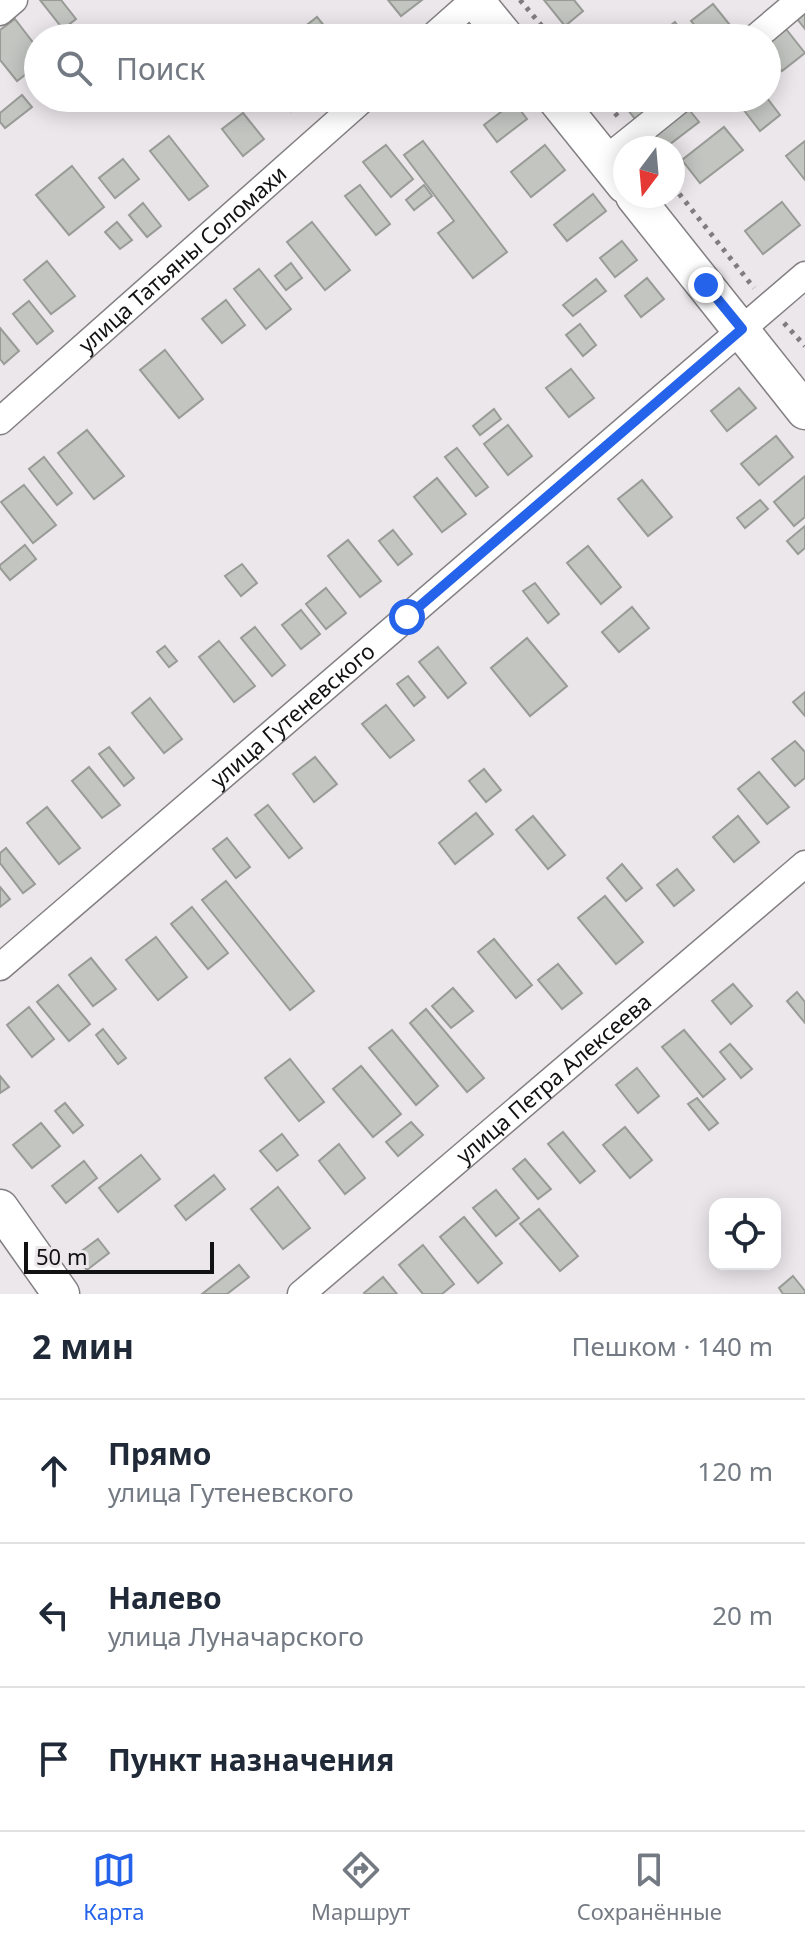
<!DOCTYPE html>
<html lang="ru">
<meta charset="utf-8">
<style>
body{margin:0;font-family:"Noto Sans",sans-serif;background:#f6f6f7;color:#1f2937}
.controls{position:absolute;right:24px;bottom:24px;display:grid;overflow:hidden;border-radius:16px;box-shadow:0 4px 20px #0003}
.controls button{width:72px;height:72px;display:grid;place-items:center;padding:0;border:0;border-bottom:2px solid #e0e1e3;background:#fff;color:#1f2937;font:40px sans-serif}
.compass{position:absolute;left:613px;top:136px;width:72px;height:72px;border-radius:50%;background:#fff;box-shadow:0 4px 20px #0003;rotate:196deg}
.scale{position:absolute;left:24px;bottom:20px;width:190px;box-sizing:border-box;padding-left:8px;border:4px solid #131213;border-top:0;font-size:22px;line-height:28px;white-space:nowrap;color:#131213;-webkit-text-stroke:6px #ebe7eb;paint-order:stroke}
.stop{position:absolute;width:24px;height:24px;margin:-18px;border:6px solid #2563eb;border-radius:50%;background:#fff}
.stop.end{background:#2563eb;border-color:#fff;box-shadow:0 2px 8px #0008}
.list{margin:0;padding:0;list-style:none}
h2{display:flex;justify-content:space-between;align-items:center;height:104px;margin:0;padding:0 32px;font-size:34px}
h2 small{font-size:26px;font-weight:400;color:#747a83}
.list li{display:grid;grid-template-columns:52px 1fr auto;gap:24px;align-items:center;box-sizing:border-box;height:144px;padding:0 32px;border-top:2px solid #e0e1e3}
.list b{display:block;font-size:30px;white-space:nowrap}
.list p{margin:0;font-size:26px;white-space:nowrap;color:#747a83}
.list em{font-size:26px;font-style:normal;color:#747a83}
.icon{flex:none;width:44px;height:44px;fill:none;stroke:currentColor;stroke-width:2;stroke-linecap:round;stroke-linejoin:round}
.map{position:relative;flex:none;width:805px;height:1294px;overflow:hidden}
.search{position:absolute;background:#fff;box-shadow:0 4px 20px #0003;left:24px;right:24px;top:24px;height:88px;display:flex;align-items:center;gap:20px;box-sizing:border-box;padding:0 28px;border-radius:44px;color:#747a83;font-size:30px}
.sheet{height:536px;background:#fff}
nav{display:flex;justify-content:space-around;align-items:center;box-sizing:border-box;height:112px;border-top:2px solid #e0e1e3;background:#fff;font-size:22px;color:#747a83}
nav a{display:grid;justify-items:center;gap:4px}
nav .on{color:#2563eb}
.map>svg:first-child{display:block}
.building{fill:#c2c5c0;stroke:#999b97;stroke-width:2}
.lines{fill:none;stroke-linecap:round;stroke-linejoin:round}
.street-casing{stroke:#837f82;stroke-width:29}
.secondary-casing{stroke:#837f82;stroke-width:39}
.path{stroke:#7f7d7f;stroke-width:5;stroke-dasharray:4 6;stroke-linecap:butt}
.street{stroke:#fff;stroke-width:26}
.secondary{stroke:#fff;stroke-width:36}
.route{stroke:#2563eb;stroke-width:10}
.labels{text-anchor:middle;stroke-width:6;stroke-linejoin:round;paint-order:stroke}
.street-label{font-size:22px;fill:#131213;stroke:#ebe7eb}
</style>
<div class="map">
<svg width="805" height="1294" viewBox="0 0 805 1294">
<rect width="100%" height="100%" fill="#ebe7eb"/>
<g class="building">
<path d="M40,0h21l15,19 -13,10z"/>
<path d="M388,0h34l-21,16z"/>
<path d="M544,0h30l9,11 -18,15z"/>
<path d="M713,4l21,26 -11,8h-18l-14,-17z"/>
<path d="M805,7v22l-11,-14z"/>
<path d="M317,17l17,21h-23l-8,-10z"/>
<path d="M15,19l23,30v16l-21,16 -17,-21v-30z"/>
<path d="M675,22l10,13 -4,3h-26z"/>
<path d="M786,29l19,24 -23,18 -15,-20v-7z"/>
<path d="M22,95l10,12 -27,21 -5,-6v-9z"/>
<path d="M281,98h27l-17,13z"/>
<path d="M619,98h42l-26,21z"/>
<path d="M757,98h10l13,17 -20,16 -17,-22z"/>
<path d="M514,102l13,17 -30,23 -13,-17z"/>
<path d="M687,107l12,15 -34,26h-6l-9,-12z"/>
<path d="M243,113l21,26 -21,17 -21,-27z"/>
<path d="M724,127l19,23 -43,33 -18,-23z"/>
<path d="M169,136l39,50 -19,14 -39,-49z"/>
<path d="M423,141l84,111 -34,26 -35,-45 16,-12 -50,-66z"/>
<path d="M805,141v39l-19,-24z"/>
<path d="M386,145l27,34 -22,18 -28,-35z"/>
<path d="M545,145l20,25 -34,27 -20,-25z"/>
<path d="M123,159l16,20 -24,19 -16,-20z"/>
<path d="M72,166l32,41 -35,28 -33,-40z"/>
<path d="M360,185l30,39 -14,11 -31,-39z"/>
<path d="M424,185l8,11 -18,14 -8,-10z"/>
<path d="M593,194l13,17 -39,30 -13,-16z"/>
<path d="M782,202l18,23 -37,29 -18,-23z"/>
<path d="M143,203l18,23 -14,11 -18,-22z"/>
<path d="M117,222l15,18 -12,9 -15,-17z"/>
<path d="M312,222l38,48 -25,20 -38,-48z"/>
<path d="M622,241l15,19 -22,17 -15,-19z"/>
<path d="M47,261l28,35 -24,18 -27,-34z"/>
<path d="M291,263l11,15 -16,12 -11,-14z"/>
<path d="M259,269l32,40 -25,20 -32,-40z"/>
<path d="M647,278l17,21 -23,18 -16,-21z"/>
<path d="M596,279l10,12 -33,25 -10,-11z"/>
<path d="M226,300l19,25 -23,18 -20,-24z"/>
<path d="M29,301l24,30 -16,13 -24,-30z"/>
<path d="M580,324l16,21 -13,11 -17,-21z"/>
<path d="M0,328l19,23 -15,13 -4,-5z"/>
<path d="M165,350l38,49 -24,19 -39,-48z"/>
<path d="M571,369l23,29 -25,19 -23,-29z"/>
<path d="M739,388l17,20 -29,23 -16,-20z"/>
<path d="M494,409l7,10 -21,16 -7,-9z"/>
<path d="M508,425l24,31 -24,19 -24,-31z"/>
<path d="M87,430l37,46 -30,23 -36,-46z"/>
<path d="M776,436l17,21 -34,28 -18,-21z"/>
<path d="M457,448l31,39 -12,9 -31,-39z"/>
<path d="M44,457l28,36 -15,12 -28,-36z"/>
<path d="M805,476v41l-11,9 -20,-24z"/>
<path d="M437,478l29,36 -24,18 -28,-35z"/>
<path d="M642,480l30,37 -24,19 -30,-37z"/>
<path d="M24,485l32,40 -23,18 -32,-41z"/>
<path d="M760,500l8,9 -23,19 -8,-10z"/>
<path d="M805,526v22l-7,6 -11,-13z"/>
<path d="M393,530l19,24 -14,11 -19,-24z"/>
<path d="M348,540l33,41 -21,16 -32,-41z"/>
<path d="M25,545l11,14 -26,21 -10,-12v-3z"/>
<path d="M588,546l33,41 -20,17 -34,-41z"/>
<path d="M242,564l15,19 -16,13 -16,-20z"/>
<path d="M535,583l24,31 -11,9 -25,-32z"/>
<path d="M326,588l20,25 -20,16 -20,-25z"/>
<path d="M632,607l17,21 -30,24 -17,-20z"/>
<path d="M301,610l19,24 -19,15 -19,-24z"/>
<path d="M255,627l30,38 -13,11 -31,-38z"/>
<path d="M527,638l40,48 -37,30 -39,-48z"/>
<path d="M219,641l36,45 -21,16 -35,-45z"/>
<path d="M165,646l12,15 -8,6 -12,-15z"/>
<path d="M438,647l28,36 -18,15 -29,-36z"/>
<path d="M408,676l17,21 -11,9 -17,-22z"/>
<path d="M805,692v24l-12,-14z"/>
<path d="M150,698l32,41 -18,14 -32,-40z"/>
<path d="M386,705l28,35 -24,18 -28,-34z"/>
<path d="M795,741l10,11v26l-10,8 -23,-27z"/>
<path d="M109,747l25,31 -10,8 -25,-32z"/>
<path d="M315,757l22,27 -23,18 -21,-28z"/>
<path d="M89,767l31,38 -18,13 -30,-37z"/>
<path d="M484,769l17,21 -15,12 -17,-21z"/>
<path d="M759,772l30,35 -22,17 -29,-35z"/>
<path d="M268,805l34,43 -13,10 -34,-43z"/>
<path d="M47,807l33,41 -21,16 -32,-41z"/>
<path d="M476,813l17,21 -38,30 -16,-21z"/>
<path d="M533,816l32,39 -17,14 -32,-39z"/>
<path d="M738,816l21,26 -25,20 -21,-25z"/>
<path d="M227,838l23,29 -14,11 -23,-29z"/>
<path d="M6,848l29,36 -12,9 -23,-30v-10z"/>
<path d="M622,864l20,24 -16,13 -19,-23z"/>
<path d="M677,869l17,21 -20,16 -17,-21z"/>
<path d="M226,881l88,110 -24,19 -88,-110z"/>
<path d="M0,887l10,12 -10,8z"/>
<path d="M605,896l38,46 -27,22 -38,-46z"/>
<path d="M192,907l36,46 -20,16 -37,-45z"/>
<path d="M156,937l31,40 -29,23 -32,-40z"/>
<path d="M494,939l38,46 -16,13 -38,-46z"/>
<path d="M91,958l25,31 -23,17 -24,-31z"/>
<path d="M558,964l24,29 -20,16 -24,-29z"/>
<path d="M733,984l19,22 -21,18 -19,-23z"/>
<path d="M58,985l32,39 -21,17 -32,-39z"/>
<path d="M453,988l20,23 -22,17 -19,-22z"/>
<path d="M797,992l8,10v21l-18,-22z"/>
<path d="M29,1007l25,32 -22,18 -25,-32z"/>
<path d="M426,1009l58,69 -17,14 -57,-69z"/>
<path d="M103,1029l23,29 -8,6 -22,-29z"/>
<path d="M392,1030l46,56 -22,19 -47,-57z"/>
<path d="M684,1030l41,49 -22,18 -41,-50z"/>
<path d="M730,1044l22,25 -11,9 -21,-26z"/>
<path d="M290,1059l34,43 -25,19 -34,-43z"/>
<path d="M361,1066l40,48 -28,23 -40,-48z"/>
<path d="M637,1068l22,28 -21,17 -22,-28z"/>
<path d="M0,1076l9,11 -9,6z"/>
<path d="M697,1098l21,25 -9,7 -21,-26z"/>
<path d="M65,1103l18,22 -10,8 -18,-22z"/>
<path d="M411,1122l12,13 -25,21 -12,-14z"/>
<path d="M41,1123l19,23 -28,22 -19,-23z"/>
<path d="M625,1127l27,33 -22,18 -27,-33z"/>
<path d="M563,1132l32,39 -15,12 -32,-39z"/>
<path d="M282,1134l16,21 -21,16 -17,-20z"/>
<path d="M339,1144l26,34 -20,16 -26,-33z"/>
<path d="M141,1155l19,24 -42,33 -19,-24z"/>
<path d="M525,1159l26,30 -13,10 -25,-30z"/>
<path d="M84,1161l13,17 -31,25 -14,-17z"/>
<path d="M214,1175l11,14 -39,31 -11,-14z"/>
<path d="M278,1187l32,41 -27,21 -32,-40z"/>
<path d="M496,1190l23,28 -23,18 -23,-28z"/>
<path d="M539,1209l39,47 -18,15 -40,-47z"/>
<path d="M464,1217l38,46 -24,20 -38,-46z"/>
<path d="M98,1239l11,14 -22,17 -12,-14z"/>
<path d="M423,1245l31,39 -12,10h-19l-24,-29z"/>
<path d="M239,1265l10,12 -22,17h-25z"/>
<path d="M793,1276l12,15v3h-22l-4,-6z"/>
<path d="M383,1277l14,17h-32l-1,-1z"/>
</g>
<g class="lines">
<defs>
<g id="street">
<path d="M0,12l14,-12"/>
<path d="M431,38l43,-38"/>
<path d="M755,38l45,-38"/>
<path d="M605,160l77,-62"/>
<path id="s1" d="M0,421l364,-323"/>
<path id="s2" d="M0,967l805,-692"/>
<path id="s3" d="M301,1294l504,-430"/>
</g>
<g id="secondary">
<path d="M475,0l31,38"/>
<path d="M555,98l70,87"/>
<path d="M634,196l171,215"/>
<path d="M0,1208l61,86"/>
</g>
</defs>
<use href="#street" class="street-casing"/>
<use href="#secondary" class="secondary-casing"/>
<g class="path">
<path d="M520,0l32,38"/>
<path d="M602,98l18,21"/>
<path d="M673,186l81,102"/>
<path d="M784,323l21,23"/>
</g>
<use href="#street" class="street"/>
<use href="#secondary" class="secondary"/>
</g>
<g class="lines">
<path class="route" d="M407,617l335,-288 -36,-44"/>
</g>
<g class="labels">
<g class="street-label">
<text dy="8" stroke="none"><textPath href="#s1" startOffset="244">улица Татьяны Соломахи</textPath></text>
<text dy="8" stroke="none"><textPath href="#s2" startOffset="386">улица Гутеневского</textPath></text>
<text dy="8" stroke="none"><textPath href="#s3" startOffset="332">улица Петра Алексеева</textPath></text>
</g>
</g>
</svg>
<div class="controls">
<button><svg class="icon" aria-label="locate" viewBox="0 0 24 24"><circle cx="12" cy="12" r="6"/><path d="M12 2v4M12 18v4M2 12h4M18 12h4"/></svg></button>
</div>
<svg class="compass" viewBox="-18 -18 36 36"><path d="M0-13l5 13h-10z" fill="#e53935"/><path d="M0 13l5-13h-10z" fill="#747a83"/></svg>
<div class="scale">50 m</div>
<div class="stop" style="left:407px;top:617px"></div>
<div class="stop end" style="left:706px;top:285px"></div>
<div class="search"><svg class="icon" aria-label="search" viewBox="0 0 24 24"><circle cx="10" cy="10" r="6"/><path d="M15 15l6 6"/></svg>Поиск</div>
</div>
<section class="sheet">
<h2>2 мин<small>Пешком · 140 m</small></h2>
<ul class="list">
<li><svg class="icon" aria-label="ahead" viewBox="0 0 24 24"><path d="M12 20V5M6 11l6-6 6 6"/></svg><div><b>Прямо</b><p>улица Гутеневского</p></div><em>120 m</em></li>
<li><svg class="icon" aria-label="left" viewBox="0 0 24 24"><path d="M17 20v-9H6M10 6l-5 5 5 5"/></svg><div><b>Налево</b><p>улица Луначарского</p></div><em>20 m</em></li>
<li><svg class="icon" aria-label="arrive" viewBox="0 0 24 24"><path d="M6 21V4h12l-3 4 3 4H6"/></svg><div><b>Пункт назначения</b></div></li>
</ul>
</section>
<nav>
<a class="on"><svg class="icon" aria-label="map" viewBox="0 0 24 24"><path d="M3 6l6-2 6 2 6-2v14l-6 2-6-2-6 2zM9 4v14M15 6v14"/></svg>Карта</a>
<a><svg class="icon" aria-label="directions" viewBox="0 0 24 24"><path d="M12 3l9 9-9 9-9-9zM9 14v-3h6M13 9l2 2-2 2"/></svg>Маршрут</a>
<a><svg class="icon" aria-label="saved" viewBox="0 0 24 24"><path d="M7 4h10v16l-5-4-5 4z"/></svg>Сохранённые</a>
</nav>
